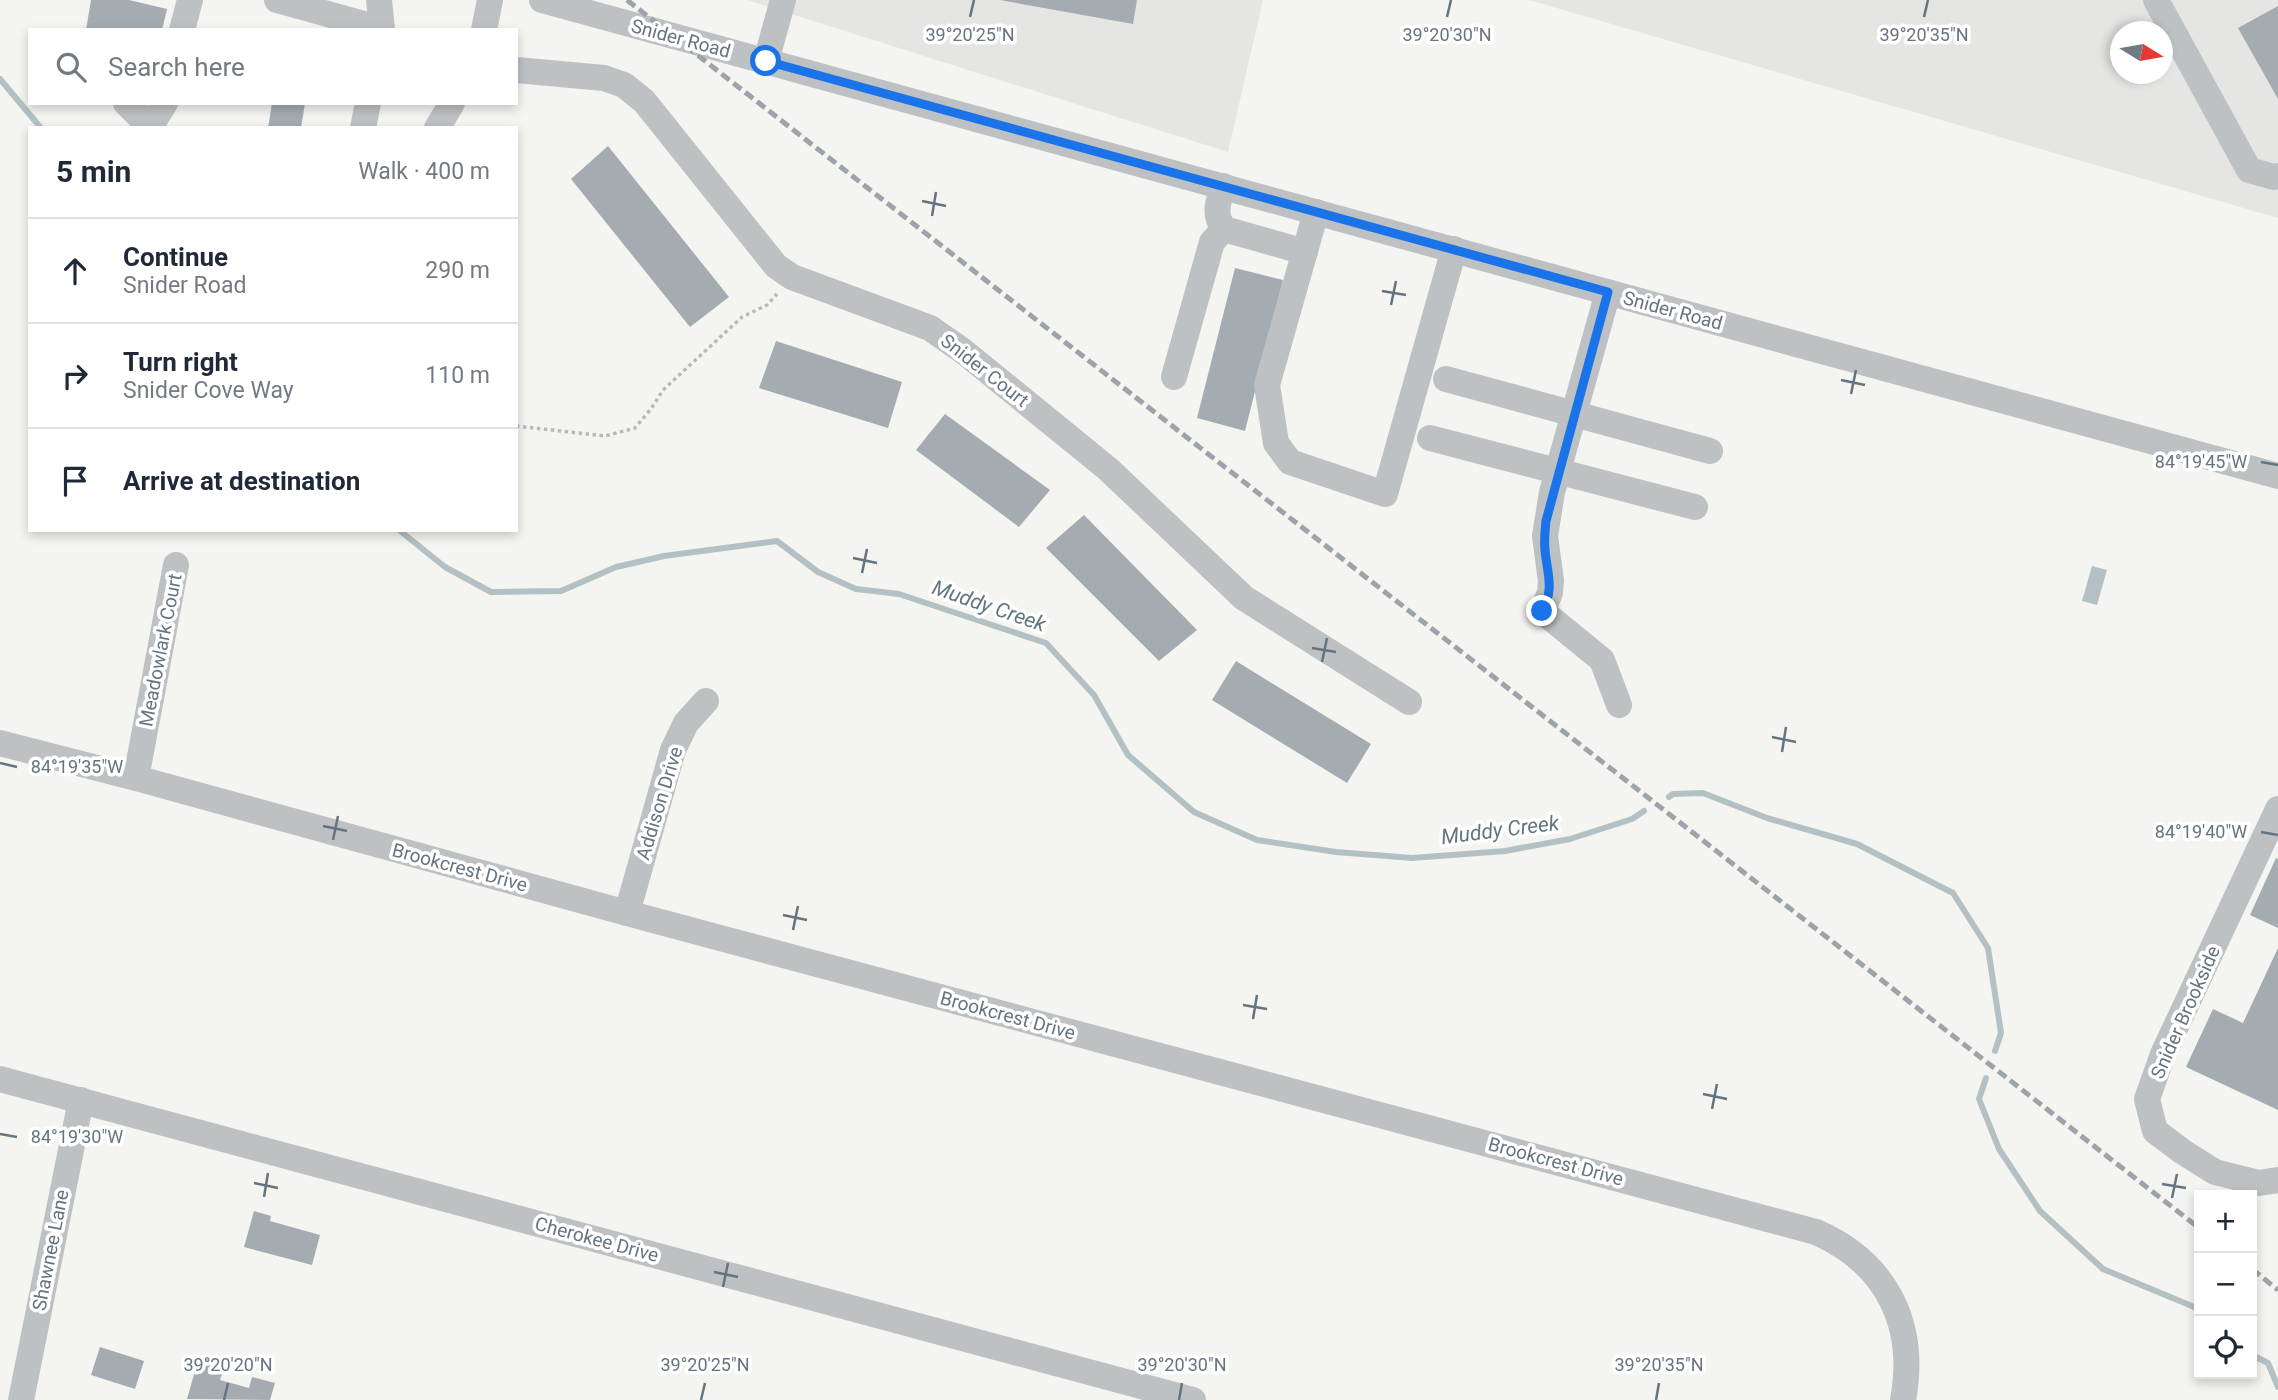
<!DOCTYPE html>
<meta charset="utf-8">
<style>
body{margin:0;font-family:Roboto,sans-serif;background:#f2f2f3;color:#1f2937}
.controls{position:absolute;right:21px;bottom:21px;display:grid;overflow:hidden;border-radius:0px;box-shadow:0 4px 10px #0003}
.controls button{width:63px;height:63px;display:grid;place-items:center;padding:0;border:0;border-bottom:2px solid #e0e1e3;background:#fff;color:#1f2937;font:35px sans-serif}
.compass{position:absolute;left:2110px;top:21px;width:63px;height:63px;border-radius:50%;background:#fff;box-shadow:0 4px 10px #0003;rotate:101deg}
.stop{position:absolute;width:21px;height:21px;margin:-16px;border:5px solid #1a73e8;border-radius:50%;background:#fff}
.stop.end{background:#1a73e8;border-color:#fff;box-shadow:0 2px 7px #0008}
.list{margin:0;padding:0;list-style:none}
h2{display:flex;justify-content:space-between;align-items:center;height:91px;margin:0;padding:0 28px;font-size:30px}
h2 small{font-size:23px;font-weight:400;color:#747a83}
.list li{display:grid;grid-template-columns:46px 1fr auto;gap:21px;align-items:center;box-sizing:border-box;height:105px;padding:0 28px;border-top:2px solid #e0e1e3}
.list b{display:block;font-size:26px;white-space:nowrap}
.list p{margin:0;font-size:23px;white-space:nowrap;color:#747a83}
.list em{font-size:23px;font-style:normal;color:#747a83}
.icon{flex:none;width:38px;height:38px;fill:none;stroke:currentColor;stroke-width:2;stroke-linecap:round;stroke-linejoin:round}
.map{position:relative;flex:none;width:2278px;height:1400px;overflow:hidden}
.search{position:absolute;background:#fff;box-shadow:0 4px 10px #0003;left:28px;top:28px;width:490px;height:77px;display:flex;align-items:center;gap:18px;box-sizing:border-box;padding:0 24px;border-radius:0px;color:#747a83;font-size:26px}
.panel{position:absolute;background:#fff;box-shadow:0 4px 10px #0003;left:28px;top:126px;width:490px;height:406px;border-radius:0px}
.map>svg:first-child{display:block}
.built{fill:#e5e5e4;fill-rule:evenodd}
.water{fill:#b4c1c4}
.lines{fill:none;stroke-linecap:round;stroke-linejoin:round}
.stream{stroke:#b4c1c4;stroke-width:6}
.building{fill:#a4acb1}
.path{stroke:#b7babc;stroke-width:3.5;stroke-dasharray:3.5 3.5;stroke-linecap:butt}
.minor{stroke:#bdc1c4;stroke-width:26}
.rail{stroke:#9da3a8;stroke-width:5;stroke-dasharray:10 5;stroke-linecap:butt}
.route{stroke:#1a73e8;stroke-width:9}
.ticks{fill:none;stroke:#657580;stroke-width:2.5}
.labels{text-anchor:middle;stroke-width:7;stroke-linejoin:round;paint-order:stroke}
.street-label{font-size:19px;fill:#657580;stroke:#fff}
.water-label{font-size:21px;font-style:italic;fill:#60777d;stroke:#fff}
.ticks-label{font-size:18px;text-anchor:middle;fill:#657580;stroke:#fff;stroke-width:7;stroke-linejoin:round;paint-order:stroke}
</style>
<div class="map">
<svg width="2278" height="1400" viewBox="0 0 2278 1400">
<rect width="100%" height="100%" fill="#f4f4f0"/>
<g class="built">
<path d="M747,0h516l-35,152z"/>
<path d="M1529,0h749v218zM2120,32h42v42h-42z"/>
</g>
<path class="water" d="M2092,566l15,4 -10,35 -15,-4z"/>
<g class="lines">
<g class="stream">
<path d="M0,79l41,49"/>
<path d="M399,530l46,37 46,25 70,-1 55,-24 48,-11 113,-15 41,31 38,17 43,5 147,49 48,52 34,60 66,57 63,28 79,12 76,6 93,-7 65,-12 62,-20 12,-8"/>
<path d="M1669,797l4,-3 30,-1 64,25 90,26 96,49 35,55 13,85 -6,18"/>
<path d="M1986,1078l-7,21 20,50 41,62 63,58 96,40"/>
<path d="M2252,1355l16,8 10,24"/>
</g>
</g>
<g class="building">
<path d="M91,0h38l38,9 -5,21h-76z"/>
<path d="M1000,0h137l-4,24z"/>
<path d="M2278,6v93l-40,-71z"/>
<path d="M272,103h33l-4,25h-33z"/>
<path d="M608,146l121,151 -39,30 -119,-148z"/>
<path d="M1235,268l48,12 -38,151 -48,-13z"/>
<path d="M776,341l126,41 -14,46 -129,-40z"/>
<path d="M945,414l105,76 -31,37 -103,-77z"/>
<path d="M1084,515l113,115 -38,31 -113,-113z"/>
<path d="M1236,661l135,83 -24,39 -135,-83z"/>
<path d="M2276,858l2,1v69l-28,-13z"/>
<path d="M2278,948v162l-92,-43 27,-58 30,14z"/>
<path d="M254,1211l17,5 -1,5 50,14 -8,30 -68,-18z"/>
<path d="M100,1347l44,14 -9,28 -44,-14z"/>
<path d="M199,1357l26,7 -5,16 29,8 3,-11 23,6 -5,17 -83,-1z"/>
</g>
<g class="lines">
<path class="path" d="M516,426l89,10 30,-8 16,-19 12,-19 79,-73 25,-12 10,-11"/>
<g class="minor">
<path d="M277,0l105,29"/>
<path d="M379,0l3,30"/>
<path d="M542,0l1736,476"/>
<path d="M2156,0l93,170 25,7 4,-1"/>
<path d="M182,30l8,-30"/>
<path d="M484,30l6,-30"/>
<path d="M766,61l17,-61"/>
<path d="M516,70l88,8 20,7 20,16 132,165 16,11 138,51 33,23 145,118 136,129 165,104"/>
<path d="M126,103l25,25"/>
<path d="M150,127l15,-24"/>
<path d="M363,128l5,-25"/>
<path d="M437,128l15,-25"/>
<path d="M1223,186c-5,17 -10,28 1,43l81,23"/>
<path d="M1316,212l-49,173 9,58 14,19 95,32 69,-245"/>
<path d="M1608,292l-56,200 -7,44 6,45 -1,12 -8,18 60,49 17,45"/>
<path d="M1174,377l38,-135 12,-13"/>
<path d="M1446,379l264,72"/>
<path d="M1430,438l265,69"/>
<path d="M0,743l136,35 491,135 1189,319c71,31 101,93 87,168"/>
<path d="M136,778l40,-213"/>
<path d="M2278,809l-115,245 -16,45 8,32 28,21 32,20 44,11 19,-3"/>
<path d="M627,913l46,-163 13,-27 20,-22"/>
<path d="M0,1079l1193,321"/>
<path d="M21,1400l60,-300"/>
</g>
<g class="rail">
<path d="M627,0l1572,1228"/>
<path d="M2252,1269l26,21"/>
</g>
</g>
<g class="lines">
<path class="route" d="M766,61l842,231 -62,229c-1,10 -2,19 -1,29 2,23 10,39 -3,61"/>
</g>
<path class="ticks" d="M970,17l4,-17M1447,17l4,-17M1924,17l4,-17M922,201l24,5M932,216l4,-24M1382,291l24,4M1391,305l5,-24M1841,380l24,5M1851,394l5,-24M2261,462l17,3M853,558l24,5M862,573l5,-24M1312,648l24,4M1322,662l5,-24M1772,737l24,5M1782,752l4,-25M0,763l17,4M323,826l24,5M2261,832l17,3M333,840l5,-24M783,915l24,5M793,930l5,-24M1243,1005l24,4M1253,1019l4,-24M1703,1094l24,5M1712,1109l5,-25M0,1134l17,3M254,1183l24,5M2162,1184l24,4M264,1197l4,-24M2172,1198l5,-24M714,1272l24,5M723,1287l5,-24M224,1400l4,-17M701,1400l4,-17M1179,1400l3,-17M1656,1400l3,-17"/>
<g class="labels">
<g class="street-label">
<text transform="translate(681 38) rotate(15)" y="7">Snider Road</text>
<text transform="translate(1673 310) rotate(15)" y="7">Snider Road</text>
<text transform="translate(985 370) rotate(38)" y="7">Snider Court</text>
<text transform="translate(160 650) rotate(-79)" y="7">Meadowlark Court</text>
<text transform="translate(659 803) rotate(-73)" y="7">Addison Drive</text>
<text transform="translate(460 867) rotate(15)" y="7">Brookcrest Drive</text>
<text transform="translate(2185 1012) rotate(-66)" y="7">Snider Brookside</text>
<text transform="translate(1008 1015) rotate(15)" y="7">Brookcrest Drive</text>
<text transform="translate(1556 1161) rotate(15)" y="7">Brookcrest Drive</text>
<text transform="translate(597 1239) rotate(15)" y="7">Cherokee Drive</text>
<text transform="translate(50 1250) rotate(-79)" y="7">Shawnee Lane</text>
</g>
<g class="water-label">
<text transform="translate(989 606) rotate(19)" y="7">Muddy Creek</text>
<text transform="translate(1500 830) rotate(-7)" y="7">Muddy Creek</text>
</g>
</g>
<g class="ticks-label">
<text x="970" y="41">39°20'25"N</text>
<text x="1447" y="41">39°20'30"N</text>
<text x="1924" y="41">39°20'35"N</text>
<text x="2201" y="468">84°19'45"W</text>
<text x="77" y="773">84°19'35"W</text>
<text x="2201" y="838">84°19'40"W</text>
<text x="77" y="1143">84°19'30"W</text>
<text x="228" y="1371">39°20'20"N</text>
<text x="705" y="1371">39°20'25"N</text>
<text x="1182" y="1371">39°20'30"N</text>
<text x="1659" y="1371">39°20'35"N</text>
</g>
</svg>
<div class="controls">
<button>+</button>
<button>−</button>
<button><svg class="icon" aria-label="locate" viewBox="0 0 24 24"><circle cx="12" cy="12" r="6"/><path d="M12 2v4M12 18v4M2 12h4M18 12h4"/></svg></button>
</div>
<svg class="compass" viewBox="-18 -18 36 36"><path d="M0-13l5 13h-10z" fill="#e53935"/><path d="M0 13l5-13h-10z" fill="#747a83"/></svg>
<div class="stop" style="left:766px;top:61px"></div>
<div class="stop end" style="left:1542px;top:611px"></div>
<div class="search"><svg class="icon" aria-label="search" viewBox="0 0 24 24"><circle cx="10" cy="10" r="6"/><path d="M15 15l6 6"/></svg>Search here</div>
<section class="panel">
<h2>5 min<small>Walk · 400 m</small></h2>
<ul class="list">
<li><svg class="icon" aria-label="ahead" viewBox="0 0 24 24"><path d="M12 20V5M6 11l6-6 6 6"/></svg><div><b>Continue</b><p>Snider Road</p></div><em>290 m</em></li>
<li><svg class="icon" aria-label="right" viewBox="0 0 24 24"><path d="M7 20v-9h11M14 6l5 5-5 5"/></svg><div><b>Turn right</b><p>Snider Cove Way</p></div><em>110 m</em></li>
<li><svg class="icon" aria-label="arrive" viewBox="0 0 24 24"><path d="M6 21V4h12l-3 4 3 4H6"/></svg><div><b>Arrive at destination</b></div></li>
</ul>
</section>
</div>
